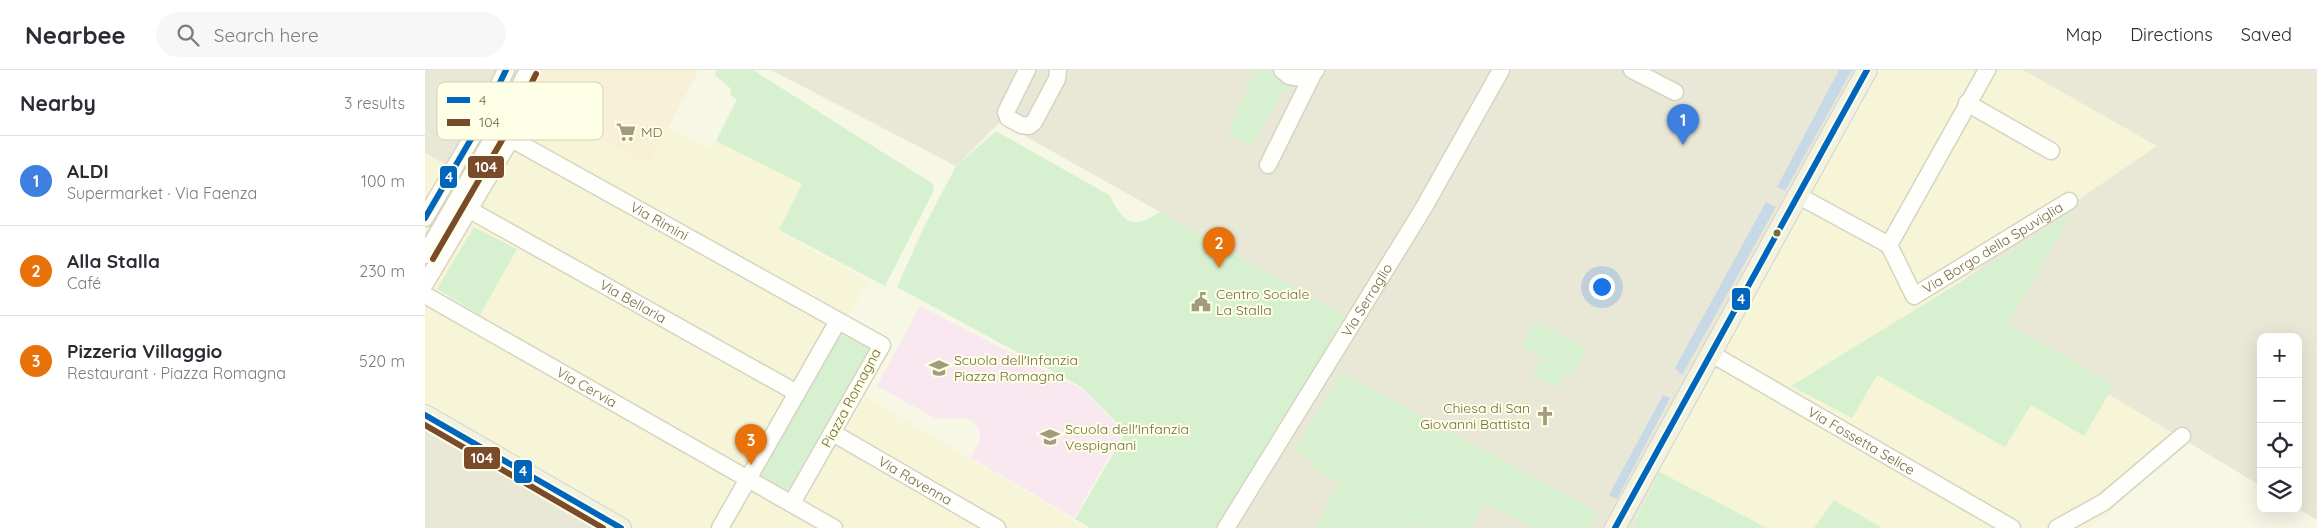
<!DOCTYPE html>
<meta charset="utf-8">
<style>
body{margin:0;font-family:Quicksand,sans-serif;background:#f7f7f7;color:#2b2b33}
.controls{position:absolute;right:15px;bottom:15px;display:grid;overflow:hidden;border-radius:10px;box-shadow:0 5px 20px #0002}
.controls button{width:45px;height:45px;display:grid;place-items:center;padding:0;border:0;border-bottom:1px solid #e1e1e2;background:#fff;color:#2b2b33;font:25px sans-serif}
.you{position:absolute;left:1176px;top:216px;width:18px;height:18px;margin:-12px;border:4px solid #fff;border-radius:50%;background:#1a73e8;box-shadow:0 0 0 8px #1a73e833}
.badge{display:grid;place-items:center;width:32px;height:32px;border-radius:50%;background:#615e54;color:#fff;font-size:16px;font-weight:700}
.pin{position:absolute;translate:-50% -41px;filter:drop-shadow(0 1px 2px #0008)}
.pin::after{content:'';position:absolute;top:26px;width:18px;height:15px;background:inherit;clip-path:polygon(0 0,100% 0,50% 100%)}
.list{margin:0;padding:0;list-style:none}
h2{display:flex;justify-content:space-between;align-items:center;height:65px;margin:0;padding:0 20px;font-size:21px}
h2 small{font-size:16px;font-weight:400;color:#7c7c81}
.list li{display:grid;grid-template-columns:32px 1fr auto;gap:15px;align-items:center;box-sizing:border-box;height:90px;padding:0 20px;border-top:1px solid #e1e1e2}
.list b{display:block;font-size:19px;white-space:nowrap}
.list p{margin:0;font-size:16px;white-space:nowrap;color:#7c7c81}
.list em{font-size:16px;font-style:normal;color:#7c7c81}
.icon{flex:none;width:28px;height:28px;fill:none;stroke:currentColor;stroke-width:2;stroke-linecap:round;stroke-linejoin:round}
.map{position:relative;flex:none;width:1892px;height:458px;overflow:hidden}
header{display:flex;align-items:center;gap:30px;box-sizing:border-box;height:70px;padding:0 25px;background:#fff;border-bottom:1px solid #e1e1e2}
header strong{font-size:24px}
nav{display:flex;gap:28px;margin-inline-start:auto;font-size:18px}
.search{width:350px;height:45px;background:#f7f7f7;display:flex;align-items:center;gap:12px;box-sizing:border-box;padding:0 18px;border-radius:28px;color:#7c7c81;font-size:19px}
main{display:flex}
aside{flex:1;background:#fff}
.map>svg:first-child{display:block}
.residential{fill:#f6f5d8}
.commercial{fill:#f8f1d8}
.industrial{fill:#e9e8d7}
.education{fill:#f9e8f0}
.green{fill:#d7f1d0}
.water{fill:#c7d8e7}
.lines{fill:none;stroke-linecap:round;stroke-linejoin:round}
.minor-casing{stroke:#d6d4c1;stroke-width:19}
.major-casing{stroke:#d5d3c3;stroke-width:22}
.minor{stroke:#fefefb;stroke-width:16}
.major{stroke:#f2f2e3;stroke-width:20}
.bus-1-casing{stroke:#feffe7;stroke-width:10}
.bus-2-casing{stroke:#feffe7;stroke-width:10}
.bus-1{stroke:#0065bd;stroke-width:6}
.bus-2{stroke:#7a4b2a;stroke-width:6}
.bus-dot{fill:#756b45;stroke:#feffe7;stroke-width:2}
.labels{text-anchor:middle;stroke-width:4;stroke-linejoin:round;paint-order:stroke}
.poi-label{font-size:14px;fill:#756b45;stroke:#feffe7;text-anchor:start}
.street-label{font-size:14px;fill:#756b45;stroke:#feffe7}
.key{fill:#feffe7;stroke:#d5d3b6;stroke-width:1}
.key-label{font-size:14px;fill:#756b45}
.line-badge{stroke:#feffe7;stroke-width:2}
.badge-label{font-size:14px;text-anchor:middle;font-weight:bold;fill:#fff}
</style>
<header>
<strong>Nearbee</strong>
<div class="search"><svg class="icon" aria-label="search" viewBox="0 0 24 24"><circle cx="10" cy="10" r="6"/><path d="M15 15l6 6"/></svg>Search here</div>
<nav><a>Map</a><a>Directions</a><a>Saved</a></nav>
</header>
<main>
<aside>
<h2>Nearby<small>3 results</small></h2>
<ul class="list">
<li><span class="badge" style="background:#3f7fe0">1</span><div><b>ALDI</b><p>Supermarket · Via Faenza</p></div><em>100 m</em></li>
<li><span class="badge" style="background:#e8710a">2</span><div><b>Alla Stalla</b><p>Café</p></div><em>230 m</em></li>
<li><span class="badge" style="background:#e8710a">3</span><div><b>Pizzeria Villaggio</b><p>Restaurant · Piazza Romagna</p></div><em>520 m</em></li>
</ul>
</aside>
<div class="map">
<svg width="1892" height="458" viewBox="0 0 1892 458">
<rect width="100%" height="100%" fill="#f7f7e6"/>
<g class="residential">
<path d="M1445,0h153l135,76 -165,112 80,115 103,63 -17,29 -67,63h-210l-48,-28 -20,28h-47l-121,-64z"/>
<path d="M84,20l140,73 20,-35 40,21 7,-8 87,43 -23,48 88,50 -22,40 -96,151 51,30 65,-106 221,131h-470l-192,-108v-267l38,21z"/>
</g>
<path class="commercial" d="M111,0h163l-50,94 -127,-65z"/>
<g class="industrial">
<path d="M0,0h96l-58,104 -38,-21z"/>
<path d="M346,0h1099l-224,394 14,8 -27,52 6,4h-416l122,-212 -345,-194 -44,44z"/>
<path d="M1598,0h294v450l-19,-11v-172h-37v149l-188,-113 -152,-61 72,-54 164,-112z"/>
<path d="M0,350l192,108h-192z"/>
</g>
<path class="education" d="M495,236l164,84 39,42 -49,86 -104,-61 10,-16v-11l-8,-10 -7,-2 -28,1 -60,-33z"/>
<g class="green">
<path d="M291,0h37l180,114 1,6 -49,96 -106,-56 23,-46 -86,-43 21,-42 -7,-4 1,-6 -16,-14z"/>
<path d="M831,0h16l1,5 15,9 2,10 -7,-3 -31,55 -23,-12 4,-14z"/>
<path d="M571,61l113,64c15,27 21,36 51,17l185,104 -122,212h-133l-15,-9 51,-87 -43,-44 -186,-101 26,-58 33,-63z"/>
<path d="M56,66l2,2 -57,101 -1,-5z"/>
<path d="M1646,144l-63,110 106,61 -30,51 -53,-31 -26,42 -128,-72 -25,43 -61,-32z"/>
<path d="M49,157l43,22 -37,66 -43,-26z"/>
<path d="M1110,251l52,28 -14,26 -52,-29z"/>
<path d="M414,258l32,17 -83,146 -31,-18z"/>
<path d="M1115,289l26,14 -8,15 -26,-13z"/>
<path d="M917,303l256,139 -8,16h-58l-47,-25 -14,25h-54l-6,-4 -3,4h-93l24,-45 -30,-17 3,-5 -17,-11z"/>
<path d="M1235,402l107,56h-128l-6,-3z"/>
<path d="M1409,430l48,28h-68z"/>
</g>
<g class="water">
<path d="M1414,0h13l-67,121 -8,-4z"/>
<path d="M1341,132l10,5 -94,168 -7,-7z"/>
<path d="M1238,325l7,3 -53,101 -8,-4z"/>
</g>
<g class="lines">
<defs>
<g id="minor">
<path d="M602,0l-21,42 2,6 13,7 8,1 5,-4 23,-43 1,-9"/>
<path d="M857,0l7,6 13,2 14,-8"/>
<path d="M1207,0l43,22"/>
<path d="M1542,33l84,48"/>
<path id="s1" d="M56,52l401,223 -90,158"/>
<path d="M843,95l46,-93"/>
<path id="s2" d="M1372,125l92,50 25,51 155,-95"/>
<path id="s3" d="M43,139l329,184"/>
<path d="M0,148l56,-96 25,-52"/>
<path d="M1464,175l98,-175"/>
<path d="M0,185l72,-124 31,-61"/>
<path d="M0,214l86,-145"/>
<path id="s4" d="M0,225l409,233"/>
<path id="s5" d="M1285,283l302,175"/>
<path id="s6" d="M408,363l164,95"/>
<path d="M295,458l118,-207"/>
<path id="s7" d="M801,458l197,-319 78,-139"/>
<path d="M1632,458l47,-26 78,-66"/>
</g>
<g id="major">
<path d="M0,345l196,113"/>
<path d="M1190,458l252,-458"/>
</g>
</defs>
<use href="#minor" class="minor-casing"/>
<use href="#major" class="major-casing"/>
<use href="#minor" class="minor"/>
<use href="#major" class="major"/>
<defs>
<g id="bus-1">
<path d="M0,148l56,-96 25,-52"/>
<path d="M0,345l196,113"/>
<path d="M1190,458l252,-458"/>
</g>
<g id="bus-2">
<path d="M8,189l72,-124 31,-61"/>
<path d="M0,355l178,103"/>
</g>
</defs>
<use href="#bus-1" class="bus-1-casing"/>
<use href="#bus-2" class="bus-2-casing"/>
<use href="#bus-1" class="bus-1"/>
<use href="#bus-2" class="bus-2"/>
</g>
<defs>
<symbol id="supermarket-bare" viewBox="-9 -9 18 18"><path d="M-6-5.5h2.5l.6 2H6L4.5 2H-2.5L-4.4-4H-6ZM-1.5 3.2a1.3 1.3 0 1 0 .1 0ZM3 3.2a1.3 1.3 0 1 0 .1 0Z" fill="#a29c7d" stroke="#feffe7" stroke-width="2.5" paint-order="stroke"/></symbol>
<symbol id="civic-bare" viewBox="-9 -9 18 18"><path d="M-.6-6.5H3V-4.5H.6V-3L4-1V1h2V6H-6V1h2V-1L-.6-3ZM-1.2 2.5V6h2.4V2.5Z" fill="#a29c7d" stroke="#feffe7" stroke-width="2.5" paint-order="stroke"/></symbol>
<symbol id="school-bare" viewBox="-9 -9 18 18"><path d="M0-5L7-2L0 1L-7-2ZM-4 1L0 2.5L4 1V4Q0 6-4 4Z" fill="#a29c7d" stroke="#feffe7" stroke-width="2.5" paint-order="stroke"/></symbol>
<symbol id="church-bare" viewBox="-9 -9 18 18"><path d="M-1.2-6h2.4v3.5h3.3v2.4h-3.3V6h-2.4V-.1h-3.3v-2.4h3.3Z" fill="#a29c7d" stroke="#feffe7" stroke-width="2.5" paint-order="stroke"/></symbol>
</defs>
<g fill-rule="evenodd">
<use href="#supermarket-bare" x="187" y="48" width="28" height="28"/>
<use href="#civic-bare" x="762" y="218" width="28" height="28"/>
<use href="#school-bare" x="500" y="284" width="28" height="28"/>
<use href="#church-bare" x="1106" y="332" width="28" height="28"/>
<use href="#school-bare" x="611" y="353" width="28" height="28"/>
</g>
<circle class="bus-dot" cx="1352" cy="163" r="4.5"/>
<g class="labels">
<g class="poi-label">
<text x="216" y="67">MD</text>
<text x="791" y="229">Centro Sociale<tspan x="791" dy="16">La Stalla</tspan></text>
<text x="529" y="295">Scuola dell'Infanzia<tspan x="529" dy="16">Piazza Romagna</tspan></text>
<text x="1105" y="343" text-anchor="end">Chiesa di San<tspan x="1105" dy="16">Giovanni Battista</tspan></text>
<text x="640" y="364">Scuola dell'Infanzia<tspan x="640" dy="16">Vespignani</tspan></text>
</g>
<g class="street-label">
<text dy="5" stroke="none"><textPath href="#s1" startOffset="204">Via Rimini</textPath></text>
<text dy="5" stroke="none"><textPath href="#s2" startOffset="254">Via Borgo della Spuviglia</textPath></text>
<text dy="5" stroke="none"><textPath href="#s3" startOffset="189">Via Bellaria</textPath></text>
<text dy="5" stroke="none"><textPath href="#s7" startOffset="268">Via Serraglio</textPath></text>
<text dy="5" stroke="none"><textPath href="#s4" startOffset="186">Via Cervia</textPath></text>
<text transform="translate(426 328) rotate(-62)" y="5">Piazza Romagna</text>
<text dy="5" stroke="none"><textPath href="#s5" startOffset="175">Via Fossetta Selice</textPath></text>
<text dy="5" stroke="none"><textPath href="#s6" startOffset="95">Via Ravenna</textPath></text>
</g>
</g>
<rect x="12" y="12" width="166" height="58" rx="8" class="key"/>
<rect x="22" y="27" width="23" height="6" fill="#0065bd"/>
<rect x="22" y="49" width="23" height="7" fill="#7a4b2a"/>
<g class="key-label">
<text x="54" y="35">4</text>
<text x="54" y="57">104</text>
</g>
<g class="line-badge">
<rect x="42" y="85" width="38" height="24" rx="5" fill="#7a4b2a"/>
<rect x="14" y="95" width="19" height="24" rx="5" fill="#0065bd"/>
<rect x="1306" y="217" width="20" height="24" rx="5" fill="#0065bd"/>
<rect x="38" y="376" width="38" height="24" rx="5" fill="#7a4b2a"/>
<rect x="88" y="389" width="20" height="25" rx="5" fill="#0065bd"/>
</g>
<g class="badge-label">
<text x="61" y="102">104</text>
<text x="24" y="112">4</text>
<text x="1316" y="234">4</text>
<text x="57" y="393">104</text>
<text x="98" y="406">4</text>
</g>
</svg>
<div class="controls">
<button>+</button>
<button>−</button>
<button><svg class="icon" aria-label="locate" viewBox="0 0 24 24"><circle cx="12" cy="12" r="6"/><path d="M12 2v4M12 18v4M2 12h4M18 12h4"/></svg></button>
<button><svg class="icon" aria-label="layers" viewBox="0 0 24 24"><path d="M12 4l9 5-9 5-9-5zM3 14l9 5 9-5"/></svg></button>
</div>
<div class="you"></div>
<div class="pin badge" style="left:1258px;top:75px;background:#3f7fe0">1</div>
<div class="pin badge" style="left:794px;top:198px;background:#e8710a">2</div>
<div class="pin badge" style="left:326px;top:395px;background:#e8710a">3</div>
</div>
</main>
